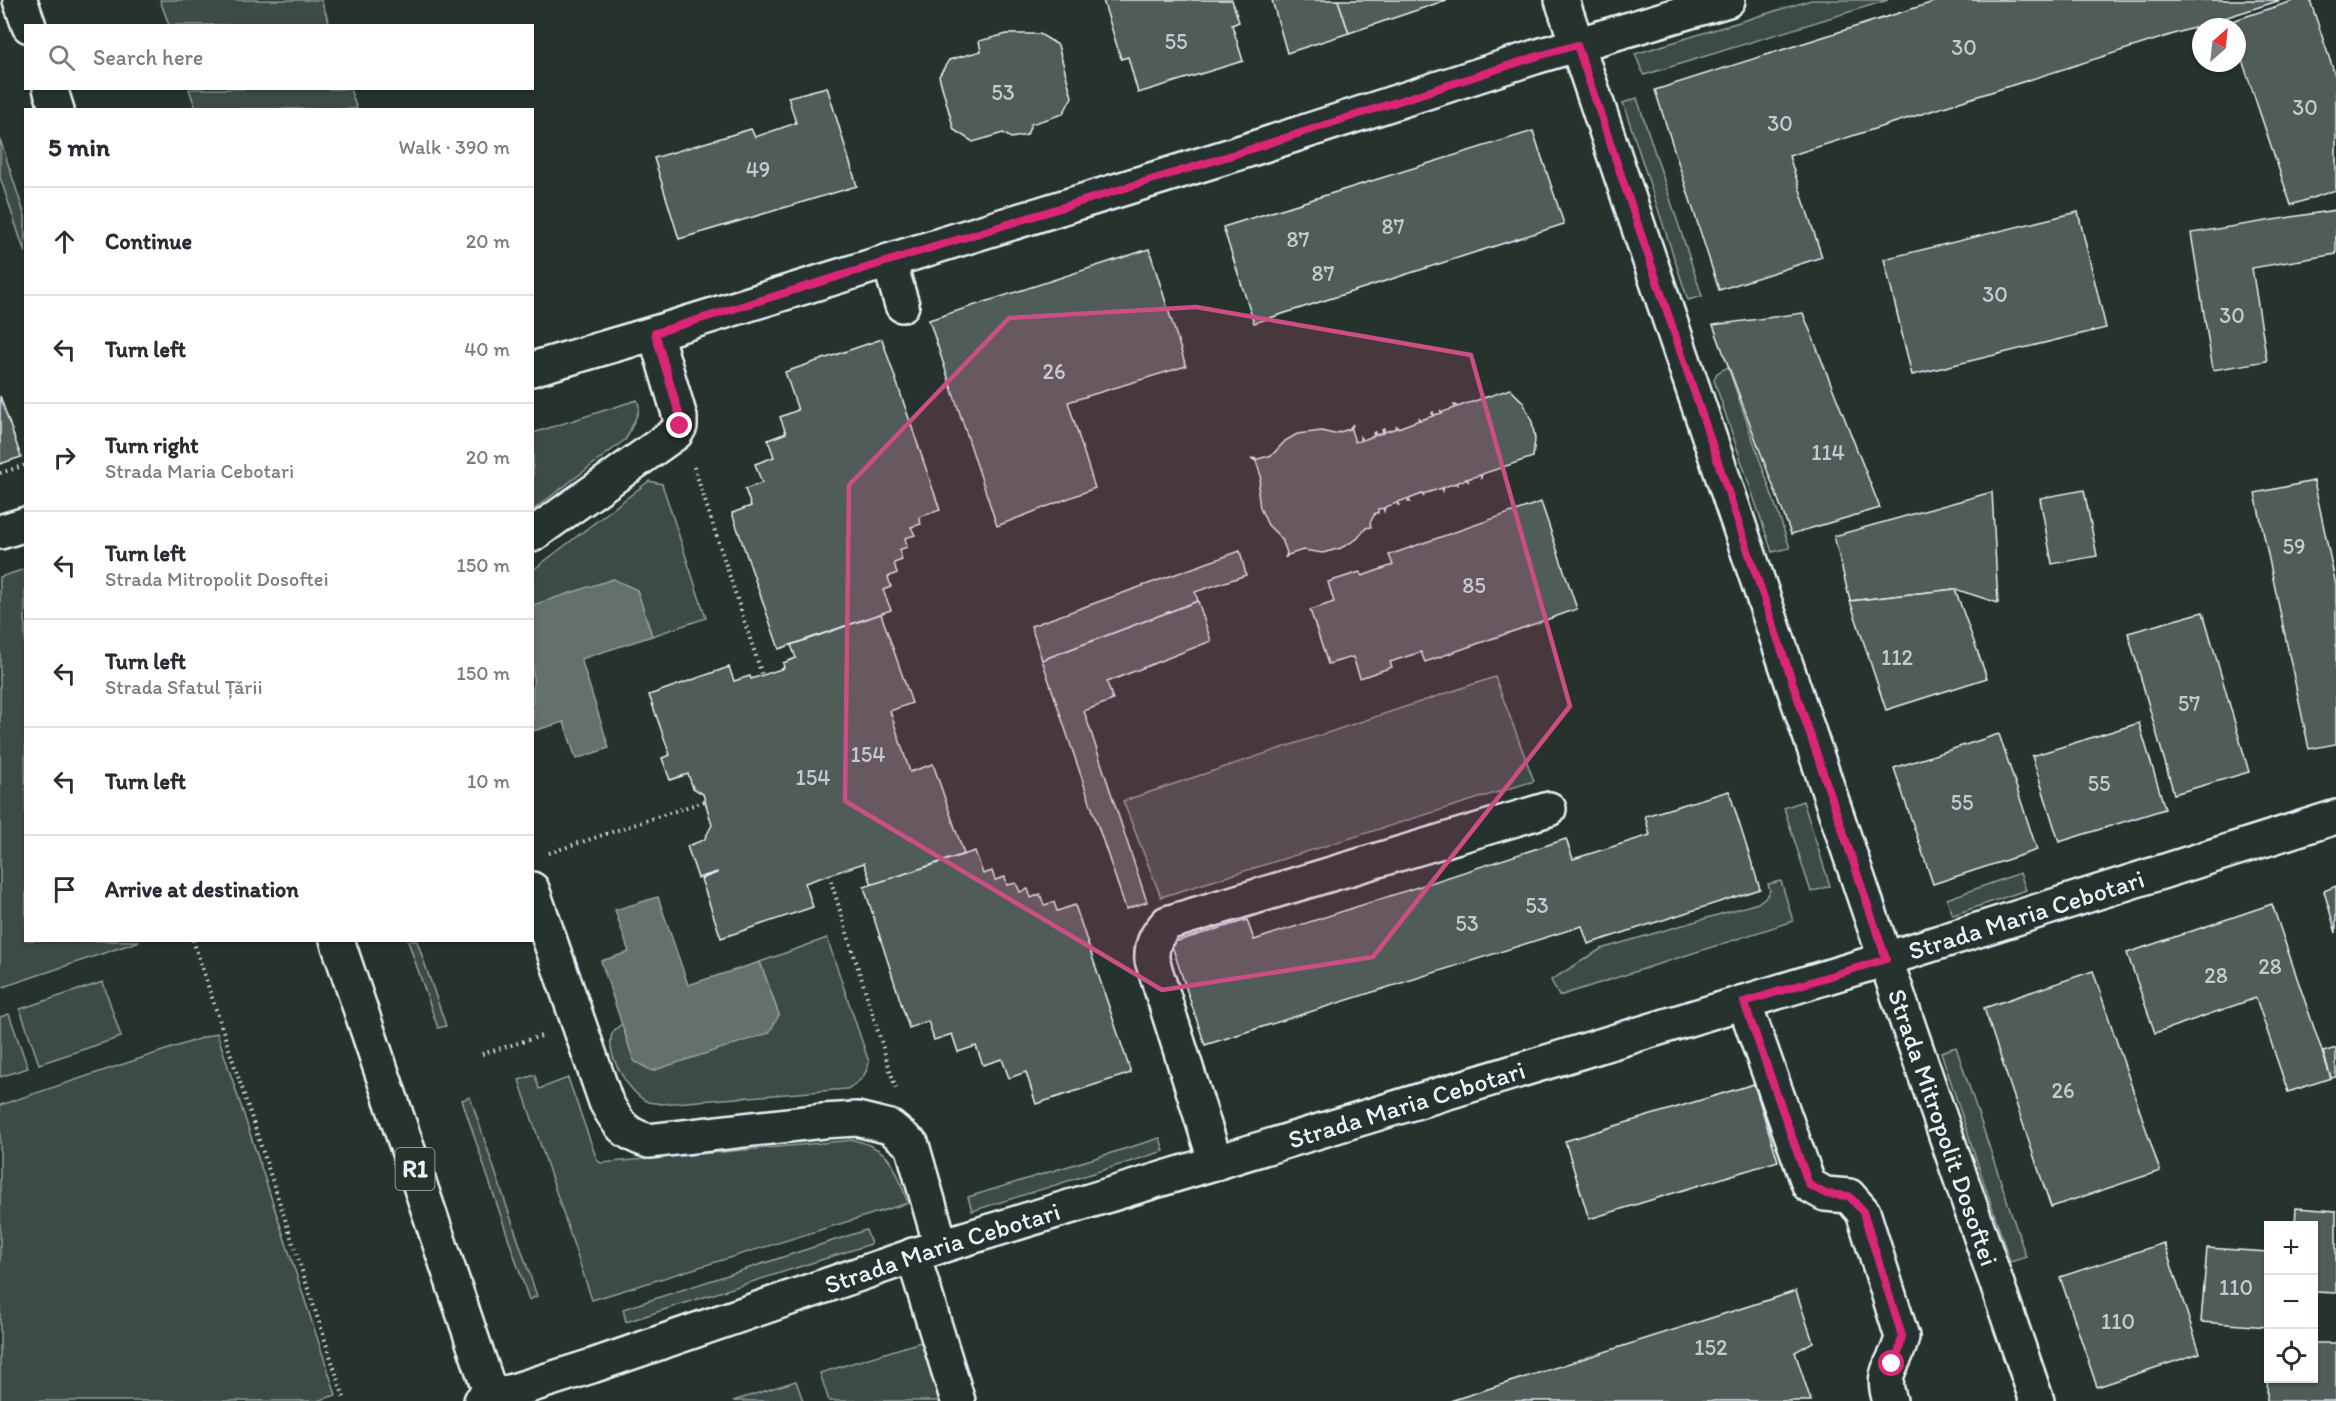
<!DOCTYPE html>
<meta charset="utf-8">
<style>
body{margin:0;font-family:Itim,sans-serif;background:#f7f7f7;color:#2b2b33}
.controls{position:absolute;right:18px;bottom:18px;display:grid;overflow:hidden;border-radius:0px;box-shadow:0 2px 4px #0004}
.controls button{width:54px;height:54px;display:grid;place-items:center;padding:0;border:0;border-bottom:2px solid #e1e1e2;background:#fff;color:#2b2b33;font:30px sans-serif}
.compass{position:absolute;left:2192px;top:18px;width:54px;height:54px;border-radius:50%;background:#fff;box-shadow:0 2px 4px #0004;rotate:27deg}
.stop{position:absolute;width:18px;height:18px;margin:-14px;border:4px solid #db2777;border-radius:50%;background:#fff}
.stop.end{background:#db2777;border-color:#fff;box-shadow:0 2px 6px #0008}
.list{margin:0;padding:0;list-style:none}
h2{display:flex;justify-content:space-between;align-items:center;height:78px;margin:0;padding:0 24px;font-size:26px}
h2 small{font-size:20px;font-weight:400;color:#7c7c81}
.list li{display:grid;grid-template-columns:39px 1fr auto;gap:18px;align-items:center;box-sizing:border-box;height:108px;padding:0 24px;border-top:2px solid #e1e1e2}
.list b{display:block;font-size:22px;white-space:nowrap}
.list p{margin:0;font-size:20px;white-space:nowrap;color:#7c7c81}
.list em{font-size:20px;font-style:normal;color:#7c7c81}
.icon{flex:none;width:33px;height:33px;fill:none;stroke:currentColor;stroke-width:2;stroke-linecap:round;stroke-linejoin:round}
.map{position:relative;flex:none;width:2336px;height:1401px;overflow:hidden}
.search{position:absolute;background:#fff;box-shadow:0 2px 4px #0004;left:24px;top:24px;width:510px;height:66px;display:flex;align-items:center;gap:15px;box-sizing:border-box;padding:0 21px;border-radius:0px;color:#7c7c81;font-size:22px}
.panel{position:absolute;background:#fff;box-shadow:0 2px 4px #0004;left:24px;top:108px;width:510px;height:834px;border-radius:0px}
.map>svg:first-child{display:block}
.green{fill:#3e4b47;stroke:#939ea0;stroke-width:1.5}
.water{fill:#636f6d;stroke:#98a3a5;stroke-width:1.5}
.building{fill:#505c59;stroke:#e8f1f8;stroke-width:1.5}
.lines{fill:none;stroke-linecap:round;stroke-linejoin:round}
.minor-casing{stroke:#e8f1f8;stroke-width:38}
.major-casing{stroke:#e8f1f8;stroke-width:38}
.path{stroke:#e8f1f8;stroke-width:4;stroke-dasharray:1.5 4.5;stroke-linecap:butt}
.minor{stroke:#26332d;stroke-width:33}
.major{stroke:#26332d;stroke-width:33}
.route{stroke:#db2777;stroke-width:8}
.marked{fill:#cc4e82;fill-opacity:0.2;stroke:#cc4e82;stroke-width:4.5;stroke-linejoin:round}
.labels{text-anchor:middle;stroke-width:4.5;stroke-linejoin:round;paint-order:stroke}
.number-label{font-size:22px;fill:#c2ccd0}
.shield{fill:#26332d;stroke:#aeb8bb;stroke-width:1.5}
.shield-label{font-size:24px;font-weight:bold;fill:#e8f1f8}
.street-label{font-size:26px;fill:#e8f1f8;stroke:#26332d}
</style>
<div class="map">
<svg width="2336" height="1401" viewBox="0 0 2336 1401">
<rect width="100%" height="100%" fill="#26332d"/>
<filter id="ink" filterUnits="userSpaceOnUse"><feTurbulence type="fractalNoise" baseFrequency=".0167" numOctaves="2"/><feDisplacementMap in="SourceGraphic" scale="12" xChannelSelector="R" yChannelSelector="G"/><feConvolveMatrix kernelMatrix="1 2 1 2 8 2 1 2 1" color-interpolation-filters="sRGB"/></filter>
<g filter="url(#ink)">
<g class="green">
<path d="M160,0h161l9,25h-161z"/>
<path d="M1811,0h77l-244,75 -9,-21z"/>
<path d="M189,89h161l7,20h-161z"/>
<path d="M1637,98l65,198 -14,4 -65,-197z"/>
<path d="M0,139l25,77v37l-25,-76z"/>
<path d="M1728,367l62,181 -18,4 -58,-172 3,-7z"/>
<path d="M637,400l2,6 -1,7 -12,26 -93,71v-77z"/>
<path d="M649,481l13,3 44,134 -54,18 -15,-46 -104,15v-35z"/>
<path d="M25,569l1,371 114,1 -140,47v-411z"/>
<path d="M1495,677l39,104 -373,116 -38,-96z"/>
<path d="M1803,801l27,85 -19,6 -27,-84z"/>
<path d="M2020,873l6,17 -73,25 -6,-16z"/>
<path d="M1781,881l12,40 -234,75 -8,-16 50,-31 157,-46 10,-8 2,-5 -2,-6z"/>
<path d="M827,938l42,124c-3,14 -9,20 -22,27l-185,15c-4,-1 -10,-1 -14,-2 -19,-8 -43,-48 -36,-68 2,-5 6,-7 10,-10l12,37 145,-46 -19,-53z"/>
<path d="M408,941h9l29,85 -8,2z"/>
<path d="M103,982l18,55 -82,27 -19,-55z"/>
<path d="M9,1014l19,54 -28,9v-60z"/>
<path d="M217,1033l119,362 -19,6h-317v-296z"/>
<path d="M1956,1047l70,210 -16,5 -69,-210z"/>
<path d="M535,1075l4,14 29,-11 29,82 4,3 253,-23c40,10 41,29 54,63l-316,97 -73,-220z"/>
<path d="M470,1097l67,199 -8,4 -67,-200z"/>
<path d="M1160,1138l4,13 -192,60 -4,-14z"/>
<path d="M866,1230l5,14 -245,78 -3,-13z"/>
<path d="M924,1341l18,60h-113l-9,-28z"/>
<path d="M796,1381l7,20h-70z"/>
</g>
<g class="water">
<path d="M613,579l24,11 15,46 -71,23 28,89 -33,11 -12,-37 -31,9v-126z"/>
<path d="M658,897l30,88 72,-23 19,53 -10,18 -117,38 -18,-10 -33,-100 28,-9 -14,-42z"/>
</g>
<g class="building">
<path d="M1103,0h129l7,22 -7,3 11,36 -105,32 -10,-36 -7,2z"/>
<path d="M1272,0h66l11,33 -62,20z"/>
<path d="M1338,0h109l-98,33z"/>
<path d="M1940,0h341l-492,156 33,101 -103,33 -64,-200z"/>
<path d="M2296,0h14l26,78v112l-45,15 -54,-160v-18h-6l-2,-5z"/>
<path d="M1007,34h33l18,11 14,52 -9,17 -32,10 -4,11 -16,3 -8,-5 -30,9 -19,-12 -15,-54 10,-16 32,-9 -2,-10z"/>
<path d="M827,87l30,99 -178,53 -25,-81 97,-29 4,8 41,-14 -8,-26z"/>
<path d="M1533,131l31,93 -310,99 -31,-96z"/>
<path d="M2336,210v44l-84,14 15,93 -54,9 -22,-137z"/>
<path d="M2078,212l28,116 -194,47 -28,-116z"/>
<path d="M1149,249l37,117 -118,36 27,86 -98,38 -68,-206z"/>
<path d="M1803,313l77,195 -89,26 -78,-209z"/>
<path d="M882,339l58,171 -21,7 2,7 -10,3 4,8 -10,3 2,9 -8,3 3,10 -8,3 3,10 -9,4 3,10 -8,3 8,20 -112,39 -47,-136 19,-7 -6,-17 17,-6 -7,-19 19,-7 -6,-17 18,-7 -6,-16 18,-7 -13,-38z"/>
<path d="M1510,389l13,13 9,20 3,17 -2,18 -51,17 -1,4 -1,-3 -13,4 2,3 -3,-3 -9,4 1,3 -2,-3 -12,4 -1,4 -1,-3 -19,6 1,3 -2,-3 -13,5 1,3h-2l-1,-3 -9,3 1,4 -2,-3 -12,4 -1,4 -1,-3 -5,1v4h-3l-5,10 1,4 -5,1 -9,11 -16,9 -18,5 -20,-3 -15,5 -3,3 2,-5 -5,-14 -14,-14 -8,-17 -2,-16 3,-16 -5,-15 -5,-3 7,1 14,-4 13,-14 12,-7 25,-3 12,3 15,-5 4,-5 -2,6 4,12 5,-1v-4l2,3 12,-4 -1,-3 2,-1v3l8,-2 -1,-3 2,-1v3l13,-4 -1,-3 2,3 21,-8 -1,-3 2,3 13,-4 -1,-3 1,-1 1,3 8,-2 -2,-3 3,2 12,-4 -1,-3h2l1,2z"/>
<path d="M0,396l21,61 -21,7z"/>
<path d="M2314,481l22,104v159l-27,5 -54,-256z"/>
<path d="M2084,490l13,66 -45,8 -12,-66z"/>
<path d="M1992,492l6,111 -43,-14 -105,12 -16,-65z"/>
<path d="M1541,502l36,107 -152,53 -4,-10 -31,10 2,5 -32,11 -7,-21 -25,7 -18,-54 24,-8 -6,-20 32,-10 2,4 31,-11 -4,-10z"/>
<path d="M1240,551l6,24 -51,17 3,9 -156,59 -11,-34z"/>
<path d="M1955,589l32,89 -101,32 -36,-109z"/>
<path d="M1198,601l13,40 -104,41 6,18 -29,11 63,191 -21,7 -84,-249z"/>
<path d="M2203,612l46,160 -75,22 -46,-161z"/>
<path d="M881,614l31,89 -22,8 20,61 23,-8 31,90 -92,31 -8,-22 -59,20 8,24 -92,31 -20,-59 16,-6v-1l-19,6 -11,-32 17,-6 8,-15 -9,-31 -10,-6 -5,-14 -18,6 -8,-22 8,-3 -21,-60 80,-28 5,14 16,-5 1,3 33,-11 -1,-5 13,-5 -5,-13z"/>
<path d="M2139,723l26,86 -106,33 -27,-86z"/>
<path d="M1999,734l38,116 -104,34 -39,-116z"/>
<path d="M1729,791l31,98 -172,55 -6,-18 -377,119 -34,-102 76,-23 7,20 312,-101 7,20 77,-24 -5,-19z"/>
<path d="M975,851l8,23 9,-3 3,9 10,-3 2,8 9,-2 4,9 8,-3 3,9 9,-4 4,11 10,-3 3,9 18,-6 56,168 -95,31 -10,-32 -17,6 -7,-19 -19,6 -7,-19 -18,6 -6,-18 -18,6 -6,-19 -19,7 -45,-141z"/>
<path d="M2336,886v47l-12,-42z"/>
<path d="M2272,904l59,174 -43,14 -32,-94 -101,35 -28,-80z"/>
<path d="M2093,971l67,200 -109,36 -67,-199z"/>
<path d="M2336,1048v29l-5,1 -8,-26z"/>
<path d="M1754,1084l24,77 -189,58 -24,-78z"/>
<path d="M2296,1208l40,3v82l-22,-1 2,-39h-2v-27h-19z"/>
<path d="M2164,1243l36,110 -103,34 -37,-110z"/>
<path d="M2207,1248l61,4v75l-67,-5z"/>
<path d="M1796,1291l17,51 -18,10 16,49h-361z"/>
<path d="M2314,1343h22v58h-69l1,-54v31h46z"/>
</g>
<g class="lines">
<defs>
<g id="minor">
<path id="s1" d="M1562,0l306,908 169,493"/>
<path d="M889,261l13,44"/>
<path d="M532,535l144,-102 4,-7v-9l-25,-84"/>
<path d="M532,889l74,213c12,22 18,32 43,39l174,-20 34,-2 33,8 22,18 29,101"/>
<path d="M1744,1002l65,183 16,9 24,2 14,16 39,125c-6,29 -23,31 -12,64"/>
<path d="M1216,1163l-64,-203c-1,-17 5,-25 15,-37l382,-114"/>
<path d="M913,1255l45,146"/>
<path id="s2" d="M481,1401l111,-35 349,-120 945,-287 450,-142"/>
</g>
<g id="major">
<path d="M20,0l9,26"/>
<path d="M50,88l7,22"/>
<path d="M532,369l123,-36 590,-182 290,-94 193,-57"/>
<path d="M0,532l26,-8"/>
<path d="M337,940l156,461"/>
</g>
</defs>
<use href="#minor" class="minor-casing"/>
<use href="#major" class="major-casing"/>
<g class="path">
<path d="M694,467l68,208"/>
<path d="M0,473l26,-8"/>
<path d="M549,853l156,-52"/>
<path d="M829,875l67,214"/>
<path d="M193,940l152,461"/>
<path d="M482,1054l59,-18"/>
</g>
<use href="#minor" class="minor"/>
<use href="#major" class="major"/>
</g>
</g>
<g class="lines" filter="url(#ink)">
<path class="route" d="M680,426v-9l-25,-84 590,-182 290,-94 42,-12 309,914 -142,43 65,183 17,9 23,2 14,16 39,124 -3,15 -7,13"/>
</g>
<path class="marked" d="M1196,307l275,48 99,351 -197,251 -211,33 -317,-189 4,-316 160,-167z"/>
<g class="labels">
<g class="number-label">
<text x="1176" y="49">55</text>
<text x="1964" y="55">30</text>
<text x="1003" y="100">53</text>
<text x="2305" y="115">30</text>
<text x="1780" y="131">30</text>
<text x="758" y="177">49</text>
<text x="1393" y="234">87</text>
<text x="1298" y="247">87</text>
<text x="1323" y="281">87</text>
<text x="1995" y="302">30</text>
<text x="2232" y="323">30</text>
<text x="1054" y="379">26</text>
<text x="1828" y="460">114</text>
<text x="2294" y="554">59</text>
<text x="1474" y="593">85</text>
<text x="1897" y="665">112</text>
<text x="2189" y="711">57</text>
<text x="868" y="762">154</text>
<text x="813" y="785">154</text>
<text x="2099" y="791">55</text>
<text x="1962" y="810">55</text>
<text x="1537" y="913">53</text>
<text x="1467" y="931">53</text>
<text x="2270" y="974">28</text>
<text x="2216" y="983">28</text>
<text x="2063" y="1098">26</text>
<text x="2236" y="1295">110</text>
<text x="2118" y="1329">110</text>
<text x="1711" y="1355">152</text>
</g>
<rect class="shield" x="395.5" y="1148" width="39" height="42" rx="4.5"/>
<g class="shield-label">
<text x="415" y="1177">R1</text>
</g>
<g class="street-label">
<text dy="9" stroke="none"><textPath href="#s2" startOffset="1620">Strada Maria Cebotari</textPath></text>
<text dy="9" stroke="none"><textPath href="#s2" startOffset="972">Strada Maria Cebotari</textPath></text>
<text dy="9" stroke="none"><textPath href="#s1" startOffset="1190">Strada Mitropolit Dosoftei</textPath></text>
<text dy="9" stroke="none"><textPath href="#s2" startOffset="486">Strada Maria Cebotari</textPath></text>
</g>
</g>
</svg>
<div class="controls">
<button>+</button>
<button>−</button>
<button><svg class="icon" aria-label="locate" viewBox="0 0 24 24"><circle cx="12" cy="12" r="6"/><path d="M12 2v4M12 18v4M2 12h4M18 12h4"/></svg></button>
</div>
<svg class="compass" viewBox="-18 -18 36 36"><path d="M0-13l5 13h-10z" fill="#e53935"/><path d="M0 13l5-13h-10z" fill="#7c7c81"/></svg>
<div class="stop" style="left:1892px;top:1364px"></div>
<div class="stop end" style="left:680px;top:426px"></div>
<div class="search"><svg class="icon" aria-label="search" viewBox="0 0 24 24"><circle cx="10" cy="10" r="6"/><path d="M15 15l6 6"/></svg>Search here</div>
<section class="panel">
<h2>5 min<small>Walk · 390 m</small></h2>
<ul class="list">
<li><svg class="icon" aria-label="ahead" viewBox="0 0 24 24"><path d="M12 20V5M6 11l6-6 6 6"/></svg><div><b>Continue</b></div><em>20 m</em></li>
<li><svg class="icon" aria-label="left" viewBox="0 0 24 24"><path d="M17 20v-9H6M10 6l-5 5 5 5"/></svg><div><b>Turn left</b></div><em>40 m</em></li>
<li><svg class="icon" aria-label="right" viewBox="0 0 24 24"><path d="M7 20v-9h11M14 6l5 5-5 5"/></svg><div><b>Turn right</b><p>Strada Maria Cebotari</p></div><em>20 m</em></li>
<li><svg class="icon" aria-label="left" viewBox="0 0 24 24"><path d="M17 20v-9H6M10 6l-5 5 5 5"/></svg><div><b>Turn left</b><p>Strada Mitropolit Dosoftei</p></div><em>150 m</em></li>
<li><svg class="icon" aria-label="left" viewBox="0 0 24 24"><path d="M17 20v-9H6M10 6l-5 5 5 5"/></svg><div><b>Turn left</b><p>Strada Sfatul Țării</p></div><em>150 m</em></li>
<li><svg class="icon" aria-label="left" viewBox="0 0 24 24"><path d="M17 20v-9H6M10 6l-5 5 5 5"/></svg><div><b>Turn left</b></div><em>10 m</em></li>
<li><svg class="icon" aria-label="arrive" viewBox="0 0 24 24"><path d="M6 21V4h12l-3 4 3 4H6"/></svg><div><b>Arrive at destination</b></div></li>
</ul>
</section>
</div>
